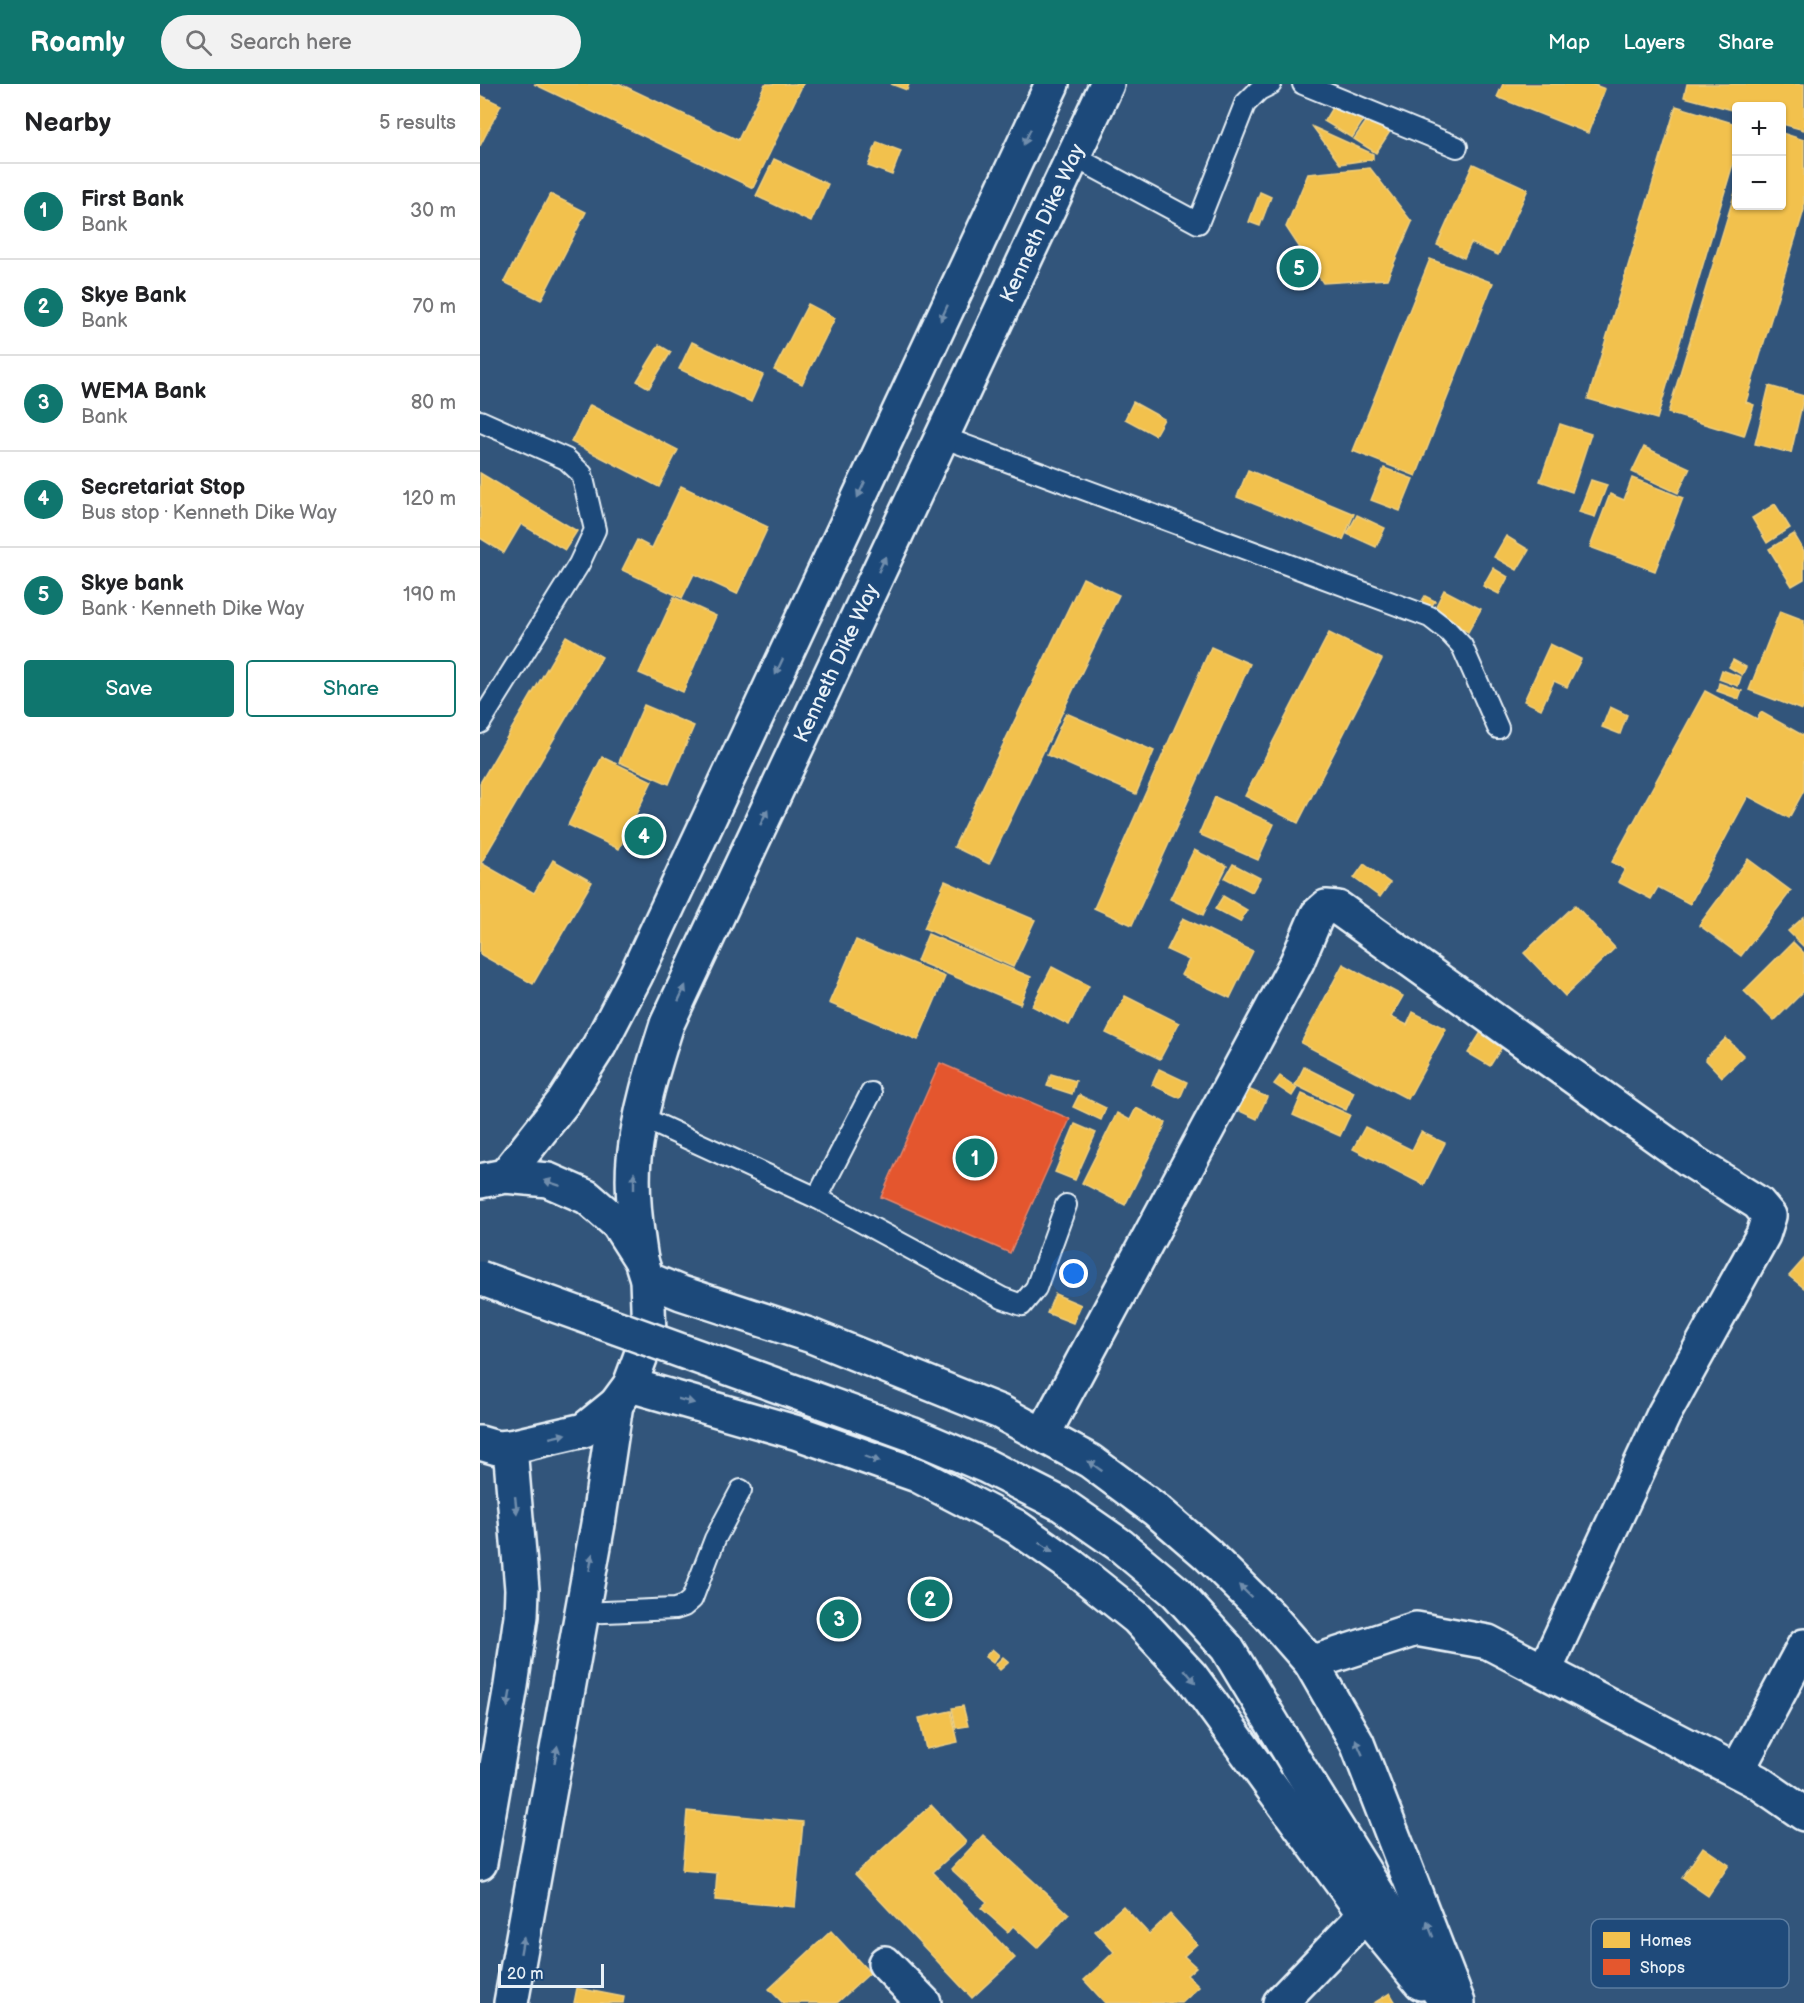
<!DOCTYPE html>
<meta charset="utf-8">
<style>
body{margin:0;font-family:"Balsamiq Sans",sans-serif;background:#f2f2f2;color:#202124}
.controls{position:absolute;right:18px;top:18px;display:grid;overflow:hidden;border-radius:6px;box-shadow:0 2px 4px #0004}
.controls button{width:54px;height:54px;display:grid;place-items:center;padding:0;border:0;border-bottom:2px solid #e0e0e0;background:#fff;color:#202124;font:30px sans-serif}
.scale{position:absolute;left:18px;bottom:15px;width:106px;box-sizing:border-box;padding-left:6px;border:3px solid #e8f1f8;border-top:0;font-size:16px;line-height:21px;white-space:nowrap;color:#e8f1f8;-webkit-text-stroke:4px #1f4a7a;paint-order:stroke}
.you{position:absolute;left:594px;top:1190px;width:21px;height:21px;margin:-15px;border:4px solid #fff;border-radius:50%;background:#1a73e8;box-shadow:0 0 0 9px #1a73e833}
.badge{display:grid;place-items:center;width:39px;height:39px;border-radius:50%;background:#0f766e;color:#fff;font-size:20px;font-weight:700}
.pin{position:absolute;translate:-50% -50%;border:3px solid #fff;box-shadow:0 2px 6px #0006}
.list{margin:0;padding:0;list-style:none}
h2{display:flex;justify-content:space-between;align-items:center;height:78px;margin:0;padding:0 24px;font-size:26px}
h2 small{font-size:20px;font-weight:400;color:#757577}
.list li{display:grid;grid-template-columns:39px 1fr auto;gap:18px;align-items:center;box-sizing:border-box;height:96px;padding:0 24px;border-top:2px solid #e0e0e0}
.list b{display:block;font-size:22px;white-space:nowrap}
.list p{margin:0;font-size:20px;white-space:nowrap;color:#757577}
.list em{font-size:20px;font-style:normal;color:#757577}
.actions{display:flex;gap:12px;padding:18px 24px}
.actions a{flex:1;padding:14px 0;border:2px solid #0f766e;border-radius:6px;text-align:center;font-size:21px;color:#0f766e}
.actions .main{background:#0f766e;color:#fff}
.icon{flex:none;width:33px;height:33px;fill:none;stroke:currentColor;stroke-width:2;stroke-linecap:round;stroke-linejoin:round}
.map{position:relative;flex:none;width:1324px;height:1919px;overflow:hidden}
header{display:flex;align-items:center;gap:36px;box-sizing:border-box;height:84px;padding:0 30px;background:#0f766e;color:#fff}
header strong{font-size:28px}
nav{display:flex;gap:33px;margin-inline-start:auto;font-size:21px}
.search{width:420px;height:54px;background:#f2f2f2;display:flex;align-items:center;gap:15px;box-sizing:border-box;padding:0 21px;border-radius:33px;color:#757577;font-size:22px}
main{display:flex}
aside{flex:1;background:#fff}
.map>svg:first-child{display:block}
.homes{fill:#f2c14e;stroke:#efcf81;stroke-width:1.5}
.shops{fill:#e4572e;stroke:#e5856b;stroke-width:1.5}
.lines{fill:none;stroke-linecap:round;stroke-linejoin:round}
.service-casing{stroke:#e8f1f8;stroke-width:24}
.minor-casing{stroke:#e8f1f8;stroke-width:38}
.tertiary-casing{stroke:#e8f1f8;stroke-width:38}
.trunk-casing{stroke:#e8f1f8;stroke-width:38}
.service{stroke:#1f4a7a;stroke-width:20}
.minor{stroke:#1f4a7a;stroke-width:33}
.tertiary{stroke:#1f4a7a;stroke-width:33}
.trunk{stroke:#1f4a7a;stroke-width:33}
.minor-bridge-casing{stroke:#e8f1f8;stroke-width:38;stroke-linecap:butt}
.minor-bridge{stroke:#1f4a7a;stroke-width:33}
.oneway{fill:#6f8dac}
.labels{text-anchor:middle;stroke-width:6;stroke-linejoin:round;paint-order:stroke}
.street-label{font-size:21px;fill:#e8f1f8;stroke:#1f4a7a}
.key{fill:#1f4a7a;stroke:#5b7ca0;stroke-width:1.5}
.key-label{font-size:16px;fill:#e8f1f8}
</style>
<header>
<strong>Roamly</strong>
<div class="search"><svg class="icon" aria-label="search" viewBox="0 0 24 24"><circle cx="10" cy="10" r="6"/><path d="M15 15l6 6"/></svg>Search here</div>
<nav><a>Map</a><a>Layers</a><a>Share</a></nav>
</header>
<main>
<aside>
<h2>Nearby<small>5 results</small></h2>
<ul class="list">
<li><span class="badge">1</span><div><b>First Bank</b><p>Bank</p></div><em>30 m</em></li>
<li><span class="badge">2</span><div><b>Skye Bank</b><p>Bank</p></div><em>70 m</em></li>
<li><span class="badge">3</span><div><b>WEMA Bank</b><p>Bank</p></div><em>80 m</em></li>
<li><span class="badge">4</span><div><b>Secretariat Stop</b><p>Bus stop · Kenneth Dike Way</p></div><em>120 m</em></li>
<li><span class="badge">5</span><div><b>Skye bank</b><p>Bank · Kenneth Dike Way</p></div><em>190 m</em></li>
</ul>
<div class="actions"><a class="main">Save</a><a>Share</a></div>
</aside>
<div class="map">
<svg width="1324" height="1919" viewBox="0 0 1324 1919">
<rect width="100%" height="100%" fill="#32557b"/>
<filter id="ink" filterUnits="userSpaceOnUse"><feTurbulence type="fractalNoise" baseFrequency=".0167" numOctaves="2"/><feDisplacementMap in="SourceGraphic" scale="12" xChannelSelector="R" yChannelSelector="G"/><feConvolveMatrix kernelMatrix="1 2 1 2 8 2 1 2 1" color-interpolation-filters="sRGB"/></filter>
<g filter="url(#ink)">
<g class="homes">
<path d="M54,0h86l118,56 27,-56h38l-50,104z"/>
<path d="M411,0h18l-2,6z"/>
<path d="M1023,0h89l13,5 -17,44 -91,-36z"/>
<path d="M1207,0h117v46l-22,-6v-18h-46v5l-52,-14z"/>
<path d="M0,11l21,10 -21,41z"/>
<path d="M856,17l28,18 -12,19 -28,-17z"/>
<path d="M1196,22l60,18v30l-79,265 -69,-20z"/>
<path d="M890,32l21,14 -15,23 -22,-14z"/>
<path d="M833,43l60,27v5l-33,5z"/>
<path d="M1302,49l22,7v70l-58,192 8,3 -10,31 -76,-23 68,-224v17h46z"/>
<path d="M397,58l24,9 -9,24 -24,-9z"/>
<path d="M294,75l54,25 -17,38 -55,-26z"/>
<path d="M993,80l55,25 -30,66 -27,-12 -7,15 -27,-13z"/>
<path d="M890,84l42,54 -25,57 -64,4 -37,-56 22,-53z"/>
<path d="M780,108l11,5 -11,29 -11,-4z"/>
<path d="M70,110l36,18 -45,88 -37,-18z"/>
<path d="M950,175l63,24 -77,193 -63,-25z"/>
<path d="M328,220l27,14 -33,66 -28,-14z"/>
<path d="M212,258l71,33 -12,27 -72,-33z"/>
<path d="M179,261l12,7 -22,36 -12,-7z"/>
<path d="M1289,302l35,10 -13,57 -36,-9z"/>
<path d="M653,318l31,17 -9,16 -30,-16z"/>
<path d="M110,321l88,45 -19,37 -88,-45z"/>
<path d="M1080,340l31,10 -19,58 -32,-11z"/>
<path d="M1164,363l46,21 -12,25 -46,-21z"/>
<path d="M904,384l29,11 -13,32 -29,-11z"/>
<path d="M768,386l106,44 -11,26 -106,-43z"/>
<path d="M0,389l97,58 -12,19 -44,-26 -17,29 -24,-15z"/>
<path d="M1152,394l51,20 -28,73 -65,-24 20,-53 14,6z"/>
<path d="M1111,396l16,5 -12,32 -16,-5z"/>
<path d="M201,402l87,41 -31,67 -43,-20 -12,24 -60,-28 15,-30 15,8z"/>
<path d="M1295,420l15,24 -23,15 -15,-25z"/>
<path d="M877,431l28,13 -9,19 -29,-13z"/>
<path d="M1314,450l10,17v28l-12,7 -23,-37z"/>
<path d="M1026,452l23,14 -12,20 -23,-13z"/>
<path d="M1013,484l15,9 -9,17 -16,-8z"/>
<path d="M603,494l36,17 -130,269 -35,-17z"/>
<path d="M964,506l37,19 -13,23 -35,-20z"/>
<path d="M945,512l10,5 -7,10 -9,-5z"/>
<path d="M194,513l42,19 -33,76 -44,-19z"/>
<path d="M1300,527l24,9v86l-2,4 -53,-20z"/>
<path d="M849,549l53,26 -84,164 -53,-27z"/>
<path d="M86,552l36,21 -121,206 53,30 19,-33 39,22 -59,102 -53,-30v-171z"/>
<path d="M1070,560l31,15 -14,28 -13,-6 -13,28 -17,-8z"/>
<path d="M731,563l39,17 -118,261 -38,-17z"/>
<path d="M1253,576l13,7 -4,8 -13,-8z"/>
<path d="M1242,586l19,7 -3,9 -19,-7z"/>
<path d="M1239,599l23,8 -3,8 -22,-8z"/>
<path d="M1225,607l52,28 4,-7 43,24v54l-15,28 -41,-22 -58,108 -32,-17 -7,12 -33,-17 7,-13 -13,-7z"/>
<path d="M164,621l50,21 -25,58 -50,-22z"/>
<path d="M1130,623l17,8 -7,19 -18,-7z"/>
<path d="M586,629l88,38 -18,43 -89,-39z"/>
<path d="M122,673l50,24 -33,68 -51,-24z"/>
<path d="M735,713l59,27 -16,36 -59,-26z"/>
<path d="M714,766l33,16 -24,49 -33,-16z"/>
<path d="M1268,775l43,32 -50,65 -42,-31z"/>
<path d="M753,780l27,14 -8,14 -27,-14z"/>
<path d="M884,780l26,19 -10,14 -26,-19z"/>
<path d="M465,797l90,39 -22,47 -89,-39z"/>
<path d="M743,812l24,14 -7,12 -25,-13z"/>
<path d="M1095,821l40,43 -50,48 -41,-43z"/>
<path d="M1324,833v30l-16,-16z"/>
<path d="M703,834l70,33 -23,47 -49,-23 8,-15 -22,-10z"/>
<path d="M448,850l103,43 -11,27 -103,-43z"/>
<path d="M376,856l89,37 -27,63 -89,-37z"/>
<path d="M1313,858l11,11v38l-30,30 -30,-30z"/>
<path d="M863,880l60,32 -12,21 16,8 6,-13 33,17 -38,70 -107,-56z"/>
<path d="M572,883l37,19 -20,39 -37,-19z"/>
<path d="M645,912l54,27 -19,36 -54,-26z"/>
<path d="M1003,945l22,13 -15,24 -22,-13z"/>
<path d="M1246,954l18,18 -22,21 -17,-18z"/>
<path d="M824,983l50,25 -8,18 -51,-25z"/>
<path d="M679,985l28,13 -7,16 -28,-13z"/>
<path d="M571,990l25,7 -4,13 -25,-8z"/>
<path d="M800,992l17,12 -5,8 -18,-12z"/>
<path d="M763,1003l24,10 -10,22 -24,-11z"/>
<path d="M822,1010l48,21 -10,21 -47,-21z"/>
<path d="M599,1011l27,13 -5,12 -28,-13z"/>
<path d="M656,1024l30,15 -41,82 -43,-22 35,-70 13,7z"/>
<path d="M595,1040l21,9 -21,47 -20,-8z"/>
<path d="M885,1043l47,23 9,-18 24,11 -21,42 -71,-36z"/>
<path d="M1324,1175v29l-15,-12z"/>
<path d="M575,1210l26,11 -8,18 -26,-10z"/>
<path d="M512,1565l7,6 -6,8 -8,-6z"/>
<path d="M523,1573l6,5 -9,8 -5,-5z"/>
<path d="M483,1622l5,20 -12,2 -4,-20z"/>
<path d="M471,1627l7,31 -32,7 -7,-31z"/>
<path d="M451,1721l35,37 -33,30 82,86 -43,40 -117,-124z"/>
<path d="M207,1727l116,11 -8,85 -80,-7 2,-27 -35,-3z"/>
<path d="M503,1751l86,79 -32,34 -24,-22 -5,6 -27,-24 6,-6 -36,-33z"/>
<path d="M1223,1763l26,18 -21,31 -26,-18z"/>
<path d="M643,1822l26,28 21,-20 27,30 -13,12 12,11 -9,8 12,12 -17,16h-77l-21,-23 30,-28 -19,-21z"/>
<path d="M351,1847l39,42 -33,30h-54l-14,-14z"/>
<path d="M97,1904l47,9 -1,6h-49z"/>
<path d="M910,1909l6,10h-22z"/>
</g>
<path class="shops" d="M460,979l130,56 -60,134 -129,-56z"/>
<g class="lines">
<defs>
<g id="service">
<path d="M823,0l154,63"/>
<path d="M593,72l125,67 47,-119 14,-14 12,-6"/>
<path d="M0,337l86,38 16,15 13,56 -16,34 -99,159"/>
<path d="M462,353l488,180 18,14 14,15 36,82"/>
<path d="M161,1033l176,81 54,-105"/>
<path d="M337,1114l185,100 20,7 14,-17 30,-83"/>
<path d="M102,1529l93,-4 9,-3 8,-7 23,-60 26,-49"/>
</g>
<g id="minor">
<path d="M167,1195l34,14 128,42 191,77 90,49 66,49 51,44 62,61 42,48 46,80 101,260"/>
<path d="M150,1301l168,48 119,42 98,51 57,40 65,52 54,58 174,239 56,68"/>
<path d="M563,1351l254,-473 20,-47 9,-8 12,1 353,253 67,42 11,13 -6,19 -99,179 -119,256"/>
<path d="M831,1579l105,-34 72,13 270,140 46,32"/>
<path d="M1257,1687l67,-125"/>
<path d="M405,1879l39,40"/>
<path d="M800,1919l85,-88"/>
</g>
<path id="tertiary" d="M817,1680l149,239"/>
<g id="trunk">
<path d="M25,1092l59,-75 35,-55 37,-71 416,-891"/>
<path d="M0,1097l25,-5 43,4 39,17 31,27 23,36 6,19 2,55 -19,51 -14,19 -32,26 -74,17 -13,1 -17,-5"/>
<path d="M161,1176c-5,-33 -10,-68 -7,-101 5,-46 19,-91 33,-135l440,-940"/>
<path d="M0,1779l31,-177 10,-70 1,-27 -12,-142"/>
<path d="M31,1919l87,-479 18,-120"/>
</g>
</defs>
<use href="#service" class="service-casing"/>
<use href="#minor" class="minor-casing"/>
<use href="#tertiary" class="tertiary-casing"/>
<use href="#trunk" class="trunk-casing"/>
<use href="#service" class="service"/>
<use href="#minor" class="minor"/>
<use href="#tertiary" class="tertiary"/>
<use href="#trunk" class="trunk"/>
<defs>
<path id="minor-bridge" d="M0,1194l431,156 75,32 75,38 59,41 56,47 51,56 70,116"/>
</defs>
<use href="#minor-bridge" class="minor-bridge-casing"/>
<use href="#minor-bridge" class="minor-bridge"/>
</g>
<defs><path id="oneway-solid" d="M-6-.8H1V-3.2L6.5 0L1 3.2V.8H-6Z" transform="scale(1.5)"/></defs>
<g class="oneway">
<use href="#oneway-solid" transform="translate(547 53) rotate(115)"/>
<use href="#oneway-solid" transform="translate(464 229) rotate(115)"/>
<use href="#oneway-solid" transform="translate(381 406) rotate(115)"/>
<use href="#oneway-solid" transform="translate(402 480) rotate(-65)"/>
<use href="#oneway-solid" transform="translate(299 583) rotate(115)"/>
<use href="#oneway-solid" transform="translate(284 733) rotate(-65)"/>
<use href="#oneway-solid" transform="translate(202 909) rotate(-65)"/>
<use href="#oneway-solid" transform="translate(154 1097) rotate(-90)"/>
<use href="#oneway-solid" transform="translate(72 1099) rotate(-162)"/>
<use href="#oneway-solid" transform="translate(206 1317) rotate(15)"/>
<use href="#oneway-solid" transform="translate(78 1352) rotate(-13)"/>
<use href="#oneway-solid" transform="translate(392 1375) rotate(20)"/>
<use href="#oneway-solid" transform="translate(615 1382) rotate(-145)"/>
<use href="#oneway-solid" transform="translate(36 1421) rotate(84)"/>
<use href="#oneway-solid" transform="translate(566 1463) rotate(35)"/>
<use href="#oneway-solid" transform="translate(111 1478) rotate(-80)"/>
<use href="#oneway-solid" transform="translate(765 1507) rotate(-136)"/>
<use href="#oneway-solid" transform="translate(710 1592) rotate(50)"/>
<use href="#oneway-solid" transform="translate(29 1615) rotate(100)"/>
<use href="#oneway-solid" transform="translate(879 1663) rotate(-114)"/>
<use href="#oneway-solid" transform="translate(76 1670) rotate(-80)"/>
<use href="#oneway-solid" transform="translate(950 1845) rotate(-111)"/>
<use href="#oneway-solid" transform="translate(42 1861) rotate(-80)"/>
</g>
</g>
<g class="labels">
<g class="street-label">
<text transform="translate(562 139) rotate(-65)" y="7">Kenneth Dike Way</text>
<text transform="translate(356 579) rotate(-65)" y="7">Kenneth Dike Way</text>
</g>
</g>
<rect x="1111" y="1835" width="198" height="69" rx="9" class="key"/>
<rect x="1123" y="1848" width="27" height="16" fill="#f2c14e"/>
<rect x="1123" y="1875" width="27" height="16" fill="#e4572e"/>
<g class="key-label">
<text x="1160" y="1862">Homes</text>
<text x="1160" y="1889">Shops</text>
</g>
</svg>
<div class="controls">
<button>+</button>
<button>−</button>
</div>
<div class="scale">20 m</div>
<div class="you"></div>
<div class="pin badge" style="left:495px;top:1074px">1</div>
<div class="pin badge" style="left:450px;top:1515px">2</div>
<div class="pin badge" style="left:359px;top:1535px">3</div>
<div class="pin badge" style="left:164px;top:752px">4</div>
<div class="pin badge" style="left:819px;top:184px">5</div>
</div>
</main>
